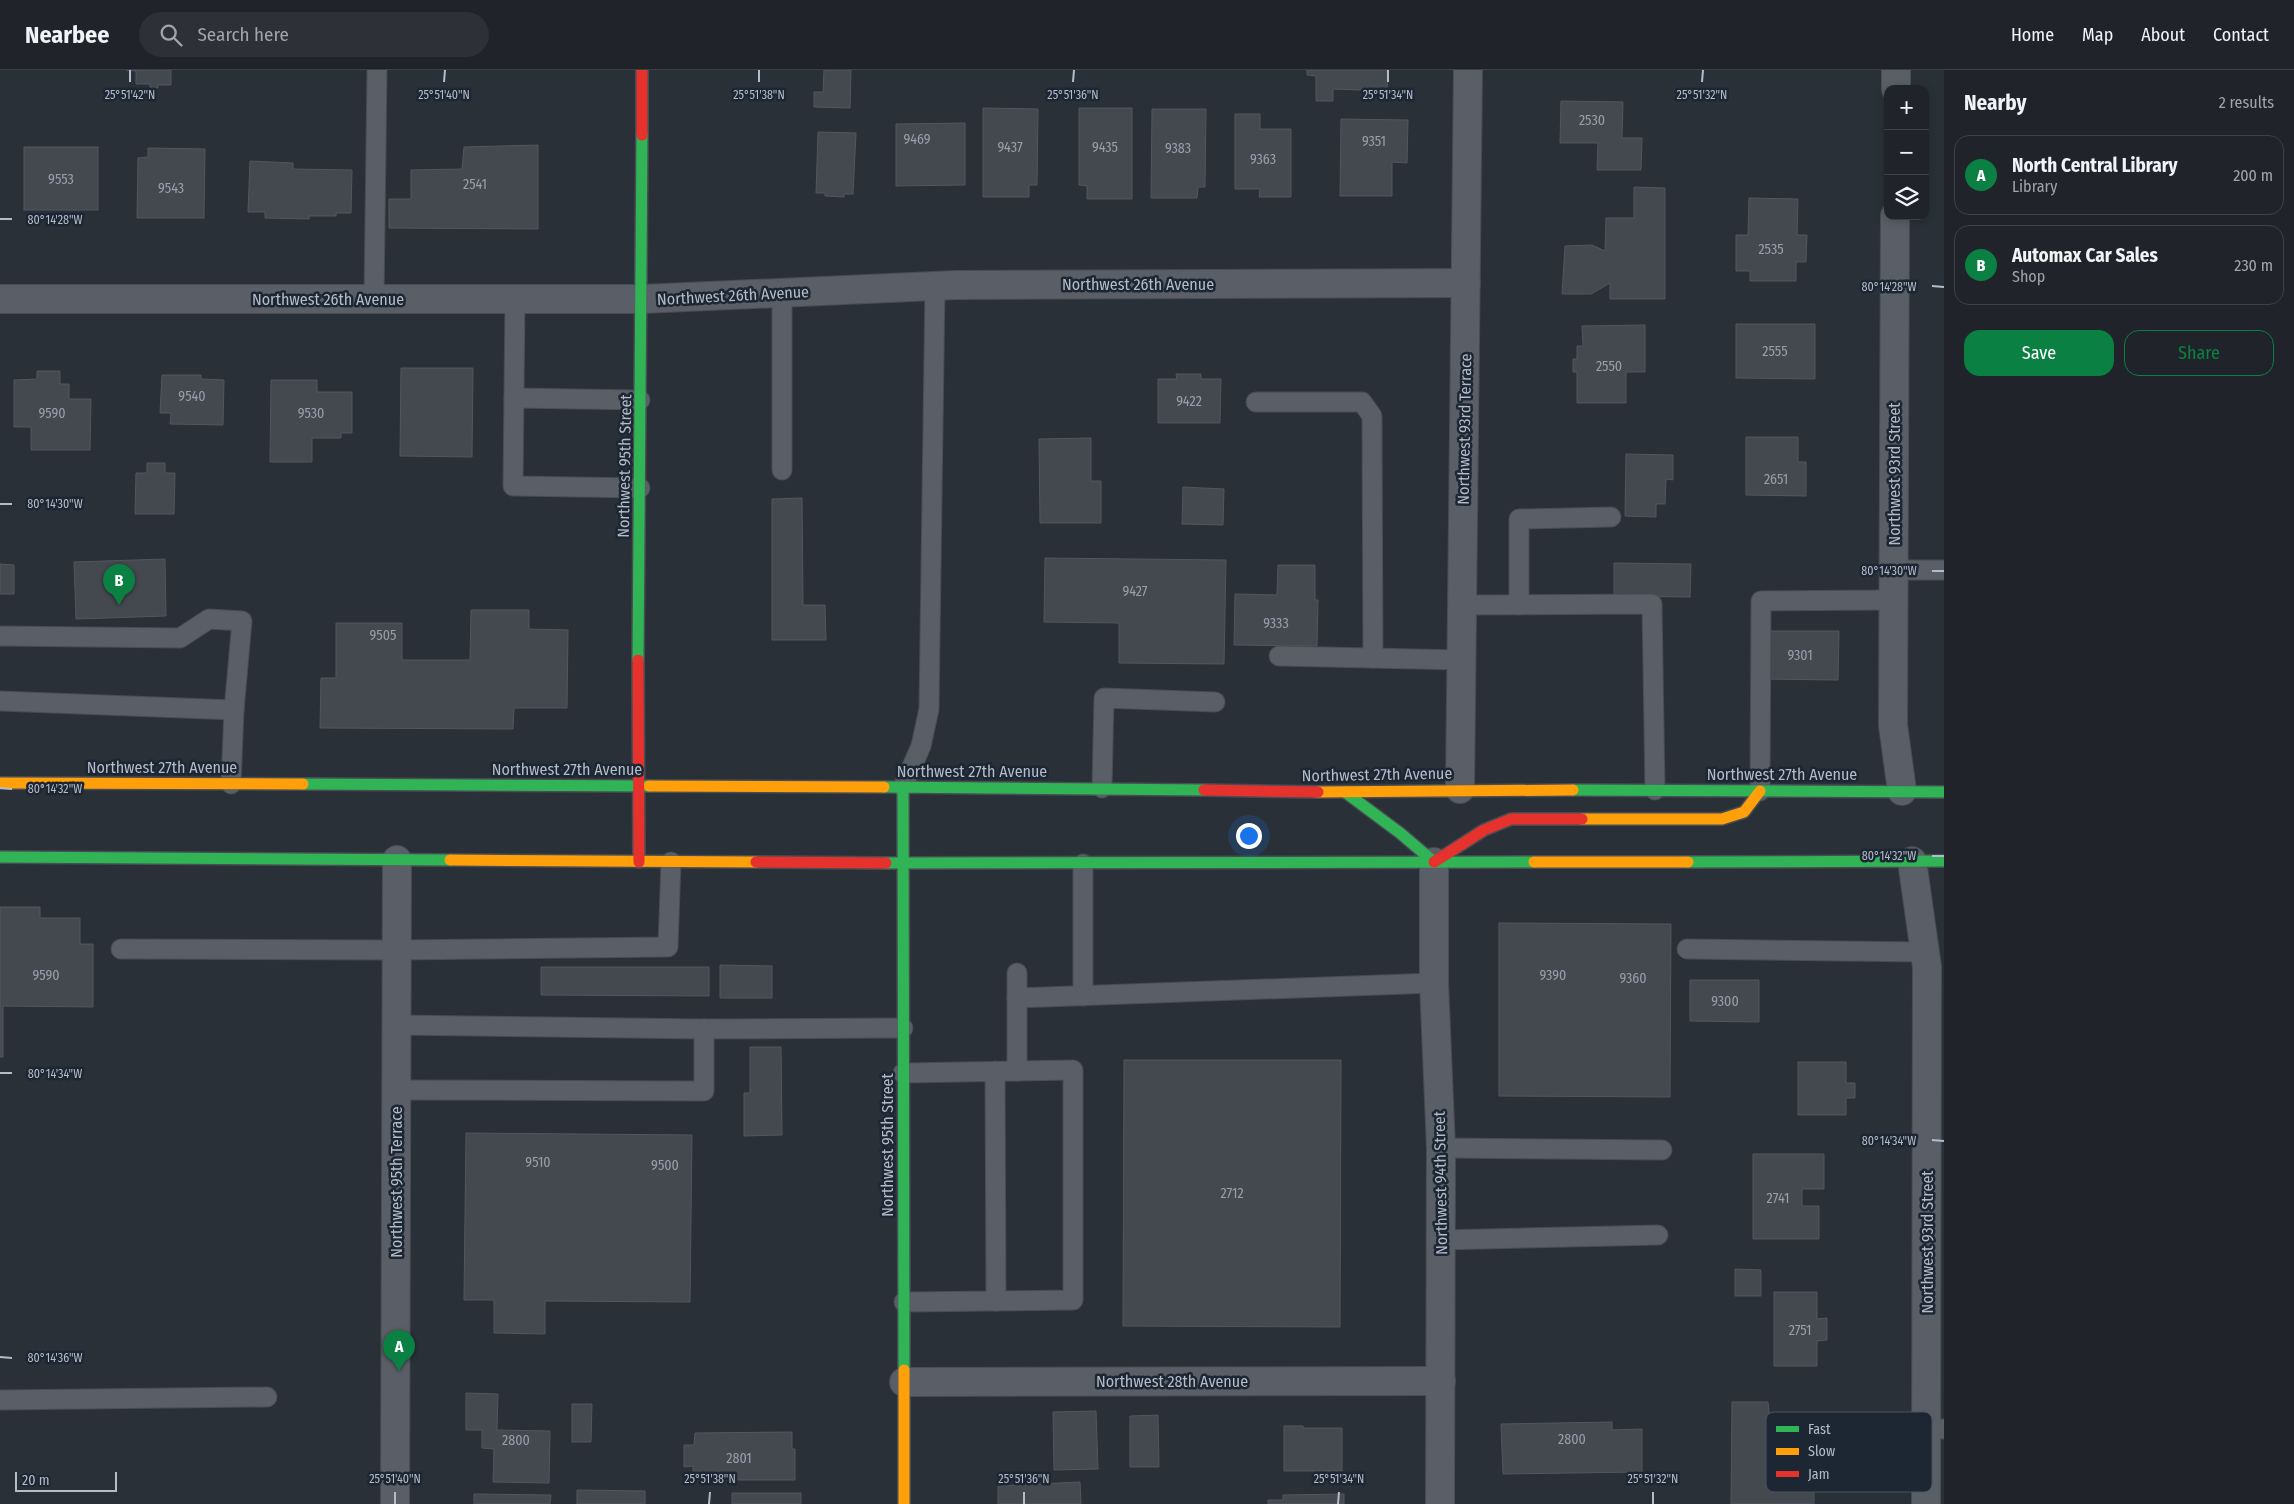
<!DOCTYPE html>
<meta charset="utf-8">
<style>
body{margin:0;font-family:"Fira Sans Condensed",sans-serif;background:#2d3036;color:#f1f3f6}
.controls{position:absolute;right:15px;top:15px;display:grid;overflow:hidden;border-radius:10px;box-shadow:0 2px 8px #0003}
.controls button{width:45px;height:45px;display:grid;place-items:center;padding:0;border:0;border-bottom:1px solid #3d4147;background:#20242a;color:#f1f3f6;font:25px sans-serif}
.scale{position:absolute;left:15px;bottom:12px;width:102px;box-sizing:border-box;padding-left:5px;border:2px solid #b4bcc9;border-top:0;font-size:14px;line-height:18px;white-space:nowrap;color:#b4bcc9;-webkit-text-stroke:4px #1d2633;paint-order:stroke}
.you{position:absolute;left:1248px;top:765px;width:18px;height:18px;margin:-12px;border:4px solid #fff;border-radius:50%;background:#1a73e8;box-shadow:0 0 0 8px #1a73e833}
.badge{display:grid;place-items:center;width:32px;height:32px;border-radius:50%;background:#0b8043;color:#fff;font-size:16px;font-weight:700}
.pin{position:absolute;translate:-50% -41px;filter:drop-shadow(0 1px 2px #0008)}
.pin::after{content:'';position:absolute;top:26px;width:18px;height:15px;background:inherit;clip-path:polygon(0 0,100% 0,50% 100%)}
.list{margin:0;padding:0;list-style:none}
h2{display:flex;justify-content:space-between;align-items:center;height:65px;margin:0;padding:0 20px;font-size:21px}
h2 small{font-size:16px;font-weight:400;color:#a2a4a8}
.list li{display:grid;grid-template-columns:32px 1fr auto;gap:15px;align-items:center;box-sizing:border-box;height:80px;margin:0 10px 10px;padding:0 10px;border:1px solid #3d4147;border-radius:15px}
.list b{display:block;font-size:19px;white-space:nowrap}
.list p{margin:0;font-size:16px;white-space:nowrap;color:#a2a4a8}
.list em{font-size:16px;font-style:normal;color:#a2a4a8}
.actions{display:flex;gap:10px;padding:15px 20px}
.actions a{flex:1;padding:11px 0;border:1px solid #0b8043;border-radius:15px;text-align:center;font-size:18px;color:#0b8043}
.actions .main{background:#0b8043;color:#fff}
.icon{flex:none;width:28px;height:28px;fill:none;stroke:currentColor;stroke-width:2;stroke-linecap:round;stroke-linejoin:round}
.map{position:relative;flex:none;width:1944px;height:1434px;overflow:hidden}
header{display:flex;align-items:center;gap:30px;box-sizing:border-box;height:70px;padding:0 25px;background:#20242a;border-bottom:1px solid #3d4147}
header strong{font-size:24px}
nav{display:flex;gap:28px;margin-inline-start:auto;font-size:18px}
.search{width:350px;height:45px;background:#2d3036;display:flex;align-items:center;gap:12px;box-sizing:border-box;padding:0 18px;border-radius:28px;color:#a2a4a8;font-size:19px}
main{display:flex}
aside{flex:1;background:#20242a}
.map>svg:first-child{display:block}
.building{fill:#444950;stroke:#52575f}
.lines{fill:none;stroke-linecap:round;stroke-linejoin:round}
.lane-casing{stroke:#484c53;stroke-width:21}
.street-casing{stroke:#484c53;stroke-width:30}
.fast-casing{stroke:#484c53;stroke-width:14}
.slow-casing{stroke:#484c53;stroke-width:14}
.jam-casing{stroke:#484c53;stroke-width:14}
.lane{stroke:#5a5e66;stroke-width:19}
.street{stroke:#5a5e66;stroke-width:28}
.fast{stroke:#30b455;stroke-width:11}
.slow{stroke:#ff9f0a;stroke-width:11}
.jam{stroke:#e5322d;stroke-width:11}
.ticks{fill:none;stroke:#b4bcc9;stroke-width:2}
.labels{text-anchor:middle;stroke-width:5;stroke-linejoin:round;paint-order:stroke}
.number-label{font-size:14px;fill:#989fab}
.street-label{font-size:16px;fill:#b4bcc9;stroke:#1d2633}
.key{fill:#1d2633;stroke:#4a5360;stroke-width:1}
.key-label{font-size:14px;fill:#b4bcc9}
.ticks-label{font-size:12px;text-anchor:middle;fill:#b4bcc9;stroke:#1d2633;stroke-width:5;stroke-linejoin:round;paint-order:stroke}
</style>
<header>
<strong>Nearbee</strong>
<div class="search"><svg class="icon" aria-label="search" viewBox="0 0 24 24"><circle cx="10" cy="10" r="6"/><path d="M15 15l6 6"/></svg>Search here</div>
<nav><a>Home</a><a>Map</a><a>About</a><a>Contact</a></nav>
</header>
<main>
<div class="map">
<svg width="1944" height="1434" viewBox="0 0 1944 1434">
<rect width="100%" height="100%" fill="#2a3038"/>
<g class="building">
<path d="M126,0h45v15h-13v3h-8v-4h-14v-13z"/>
<path d="M824,0h27l-1,38 -36,-1v-15h9z"/>
<path d="M1307,0h81l-1,21 -54,-2v12h-17v-25l-9,-1z"/>
<path d="M1561,31l62,1 -1,36h20l-1,32h-44l1,-27h-38z"/>
<path d="M983,38l55,1 -1,76h-8v12h-46z"/>
<path d="M1079,38h53v91h-45v-13l-8,-1z"/>
<path d="M1152,39h54l-1,78h-7l-1,11h-46z"/>
<path d="M1235,44h25v15h31v68h-32l1,-8h-25z"/>
<path d="M1341,49l67,1 -1,43 -15,-1v34h-52z"/>
<path d="M965,53v62l-69,1v-62z"/>
<path d="M818,62l38,1 -3,61h-9v3l-19,-1v-3h-9z"/>
<path d="M538,75v84l-149,-1v-29h22v-29l51,-1 2,-22z"/>
<rect x="24" y="77" width="74" height="63"/>
<path d="M148,78l57,1 -1,69h-67l1,-60 10,-1z"/>
<path d="M250,91l43,2v6l59,1 -1,43h-15v3h-27v3l-44,-1v-6h-17z"/>
<path d="M1634,117l31,1v111h-55v-16l-19,11h-29l3,-48 27,-1 13,6 1,-33h28z"/>
<path d="M1749,128l49,1 -1,36h10l-1,27h-10v19h-46v-10h-14v-36h12z"/>
<path d="M1736,254h79v55l-79,-1z"/>
<path d="M1645,255v47h-19v31h-49v-31h-4v-13h4v-13h6l-1,-20z"/>
<path d="M401,298h72l-1,89 -72,-1z"/>
<path d="M37,301h23v13h9v15h22l-1,51h-59v-23h-17v-47l23,-1z"/>
<path d="M1176,304h25v5h20l-1,44h-62v-44h19z"/>
<path d="M162,305h39v4l23,1 -1,45 -53,-1 1,-11h-11z"/>
<path d="M271,310h46v12h35v41h-11v5h-29v24h-42z"/>
<path d="M1746,367h52v25h8v34l-60,-1z"/>
<path d="M1091,368v43h10v42h-61l-1,-84z"/>
<path d="M1626,384l47,1v25l-7,-1 -1,25h-9v13l-31,-1z"/>
<path d="M147,393h18v10h10l-1,41h-39l1,-41h11z"/>
<path d="M1183,417l41,2 -1,36 -41,-1z"/>
<path d="M802,428l1,107h22l1,35h-54v-141z"/>
<path d="M1045,488l181,2 -2,104 -105,-1v-40l-75,-1z"/>
<path d="M165,489l1,57 -90,3 -2,-57z"/>
<path d="M1614,493l77,1 -1,33 -76,-1z"/>
<path d="M0,494l14,1v29h-14z"/>
<path d="M1278,495h37v35h3l-1,46 -83,-1 1,-51 42,1z"/>
<path d="M471,540h58v19l39,1 -1,78h-53l-1,21 -193,-1 1,-50h15v-55h66v37h68z"/>
<path d="M1761,561h78l-1,49 -77,-1z"/>
<path d="M0,837h40v11h40v26h13v63l-90,-1v51h-3z"/>
<path d="M1499,853l172,1 -1,173 -171,-1z"/>
<path d="M720,895l52,1v32h-52z"/>
<path d="M541,897h168v29l-168,-1z"/>
<path d="M1690,910h69v42l-69,-1z"/>
<path d="M750,977h31l1,88 -38,1v-43h6z"/>
<path d="M1124,990h217l-1,267 -217,-1z"/>
<path d="M1798,992h48v21h9v15h-9v17h-48z"/>
<path d="M466,1063l226,2 -2,167 -145,-1v33l-51,-1v-33h-30z"/>
<path d="M1753,1084h71v35h-22v17h17v33h-66z"/>
<path d="M1735,1199l26,1v26h-26z"/>
<path d="M1774,1222h43v27l10,-1v22l-10,1v25h-43z"/>
<path d="M466,1323l32,1 -1,36 53,1 -1,52 -56,-1 1,-33 -12,-1v-18h-16z"/>
<path d="M1732,1332h36l3,30 42,1v25h13v27h-12v19h-83z"/>
<path d="M572,1334h20l-1,38h-19z"/>
<path d="M1096,1341l2,58 -44,1 -1,-58z"/>
<path d="M1158,1345l1,52h-29v-51z"/>
<path d="M1612,1352v8l30,-1v43l-139,2 -2,-50z"/>
<path d="M1284,1356h19v2h39v43h-58z"/>
<path d="M792,1362v17h3v31h-102v-14l-9,1v-22h10l1,-12z"/>
<path d="M1080,1412l1,22h-83v-18z"/>
<path d="M577,1420l68,1v13h-68z"/>
<rect x="732" y="1423" width="69" height="11"/>
<path d="M474,1424l77,1 -1,9h-76z"/>
<path d="M1344,1424v10h-76v-4h15v-5z"/>
</g>
<g class="lines">
<defs>
<g id="lane">
<path d="M374,229l3,-229"/>
<path d="M515,229l-2,187 127,2"/>
<path d="M514,328l126,2"/>
<path d="M1256,332h106l10,14 1,242"/>
<path d="M782,400v-177"/>
<path d="M1894,500h50"/>
<path d="M1462,535l190,-1 3,186"/>
<path d="M1519,535v-86l92,-2"/>
<path d="M0,566l180,2 29,-19 33,2 -8,89 -3,74"/>
<path d="M1279,586l182,4"/>
<path d="M0,631l234,9"/>
<path d="M903,717l18,-41 8,-37 6,-424"/>
<path d="M1102,718l2,-90 111,4"/>
<path d="M1760,721l1,-190 133,-1"/>
<path d="M1083,794v132"/>
<path d="M121,879l276,1 271,-3 3,-85"/>
<path d="M1687,879l237,3"/>
<path d="M1017,928l417,-15"/>
<path d="M704,959l199,-1"/>
<path d="M995,1001l1,230"/>
<path d="M1017,1001v-98"/>
<path d="M903,1003l170,-3v230l-169,2"/>
<path d="M397,1020l307,1v-62l-307,-4"/>
<path d="M1441,1078l221,2"/>
<path d="M1441,1170l217,-5"/>
<path d="M0,1330l267,-3"/>
<path d="M1926,1358l18,1"/>
</g>
<g id="street">
<path d="M1896,19v-19"/>
<path d="M1895,146l-2,509 9,66"/>
<path d="M0,229h642l314,-14 510,-2"/>
<path d="M1460,719l8,-719"/>
<path d="M1912,791l15,106 -1,537"/>
<path d="M1434,792v121l7,165 -1,356"/>
<path d="M904,1312l537,-1"/>
<path d="M395,1434l2,-644"/>
</g>
<g id="fast">
<path d="M638,590l4,-525"/>
<path d="M303,714l346,2"/>
<path d="M884,717l320,3"/>
<path d="M903,717l1,583"/>
<path d="M1573,720l371,2"/>
<path d="M1345,722l55,41 34,29"/>
<path d="M0,787l450,3"/>
<path d="M1688,792l256,-1"/>
<path d="M886,793l648,-1"/>
</g>
<g id="slow">
<path d="M0,713l303,1"/>
<path d="M649,716l235,1"/>
<path d="M1318,722l255,-2"/>
<path d="M1582,749h140l22,-7 16,-21"/>
<path d="M450,790l306,2"/>
<path d="M1534,792h154"/>
<path d="M904,1300v134"/>
</g>
<g id="jam">
<path d="M642,65v-65"/>
<path d="M638,590l1,202"/>
<path d="M1204,720l114,2"/>
<path d="M756,792l130,1"/>
<path d="M1434,792l50,-32 27,-11h71"/>
</g>
</defs>
<use href="#lane" class="lane-casing"/>
<use href="#street" class="street-casing"/>
<use href="#fast" class="fast-casing"/>
<use href="#slow" class="slow-casing"/>
<use href="#jam" class="jam-casing"/>
<use href="#lane" class="lane"/>
<use href="#street" class="street"/>
<use href="#fast" class="fast"/>
<use href="#slow" class="slow"/>
<use href="#jam" class="jam"/>
</g>
<path class="ticks" d="M130,12v-12M444,12l1,-12M759,12v-12M1073,12l1,-12M1388,12v-12M1702,12l1,-12M0,149h12M1932,216l12,1M0,434h12M1932,501h12M0,718l12,1M1932,786h12M0,1003h12M1932,1070l12,1M0,1287l12,1M395,1434v-12M709,1434l1,-12M1024,1434v-12M1338,1434l1,-12M1653,1434v-12"/>
<g class="labels">
<g class="number-label">
<text x="1592" y="55">2530</text>
<text x="917" y="74">9469</text>
<text x="1374" y="76">9351</text>
<text x="1010" y="82">9437</text>
<text x="1105" y="82">9435</text>
<text x="1178" y="83">9383</text>
<text x="1263" y="94">9363</text>
<text x="61" y="114">9553</text>
<text x="475" y="119">2541</text>
<text x="171" y="123">9543</text>
<text x="1771" y="184">2535</text>
<text x="1775" y="286">2555</text>
<text x="1609" y="301">2550</text>
<text x="192" y="331">9540</text>
<text x="1189" y="336">9422</text>
<text x="52" y="348">9590</text>
<text x="311" y="348">9530</text>
<text x="1776" y="414">2651</text>
<text x="1135" y="526">9427</text>
<text x="1276" y="558">9333</text>
<text x="383" y="570">9505</text>
<text x="1800" y="590">9301</text>
<text x="46" y="910">9590</text>
<text x="1553" y="910">9390</text>
<text x="1633" y="913">9360</text>
<text x="1725" y="936">9300</text>
<text x="538" y="1097">9510</text>
<text x="665" y="1100">9500</text>
<text x="1232" y="1128">2712</text>
<text x="1778" y="1133">2741</text>
<text x="1800" y="1265">2751</text>
<text x="1572" y="1374">2800</text>
<text x="516" y="1375">2800</text>
<text x="739" y="1393">2801</text>
</g>
<g class="street-label">
<text x="1138" y="220">Northwest 26th Avenue</text>
<text transform="translate(733 225) rotate(-3)" y="6">Northwest 26th Avenue</text>
<text x="328" y="235">Northwest 26th Avenue</text>
<text transform="translate(1464 359) rotate(-89)" y="6">Northwest 93rd Terrace</text>
<text transform="translate(624 396) rotate(-89)" y="6">Northwest 95th Street</text>
<text transform="translate(1894 404) rotate(-90)" y="6">Northwest 93rd Street</text>
<text x="162" y="703">Northwest 27th Avenue</text>
<text x="567" y="705">Northwest 27th Avenue</text>
<text x="972" y="707">Northwest 27th Avenue</text>
<text transform="translate(1377 704) rotate(-1)" y="6">Northwest 27th Avenue</text>
<text x="1782" y="710">Northwest 27th Avenue</text>
<text transform="translate(887 1075) rotate(-90)" y="6">Northwest 95th Street</text>
<text transform="translate(396 1112) rotate(-90)" y="6">Northwest 95th Terrace</text>
<text transform="translate(1440 1113) rotate(-91)" y="6">Northwest 94th Street</text>
<text transform="translate(1927 1172) rotate(-90)" y="6">Northwest 93rd Street</text>
<text x="1172" y="1317">Northwest 28th Avenue</text>
</g>
</g>
<rect x="1766" y="1342" width="166" height="80" rx="8" class="key"/>
<rect x="1776" y="1356" width="23" height="6" fill="#30b455"/>
<rect x="1776" y="1378" width="23" height="7" fill="#ff9f0a"/>
<rect x="1776" y="1401" width="23" height="6" fill="#e5322d"/>
<g class="key-label">
<text x="1808" y="1364">Fast</text>
<text x="1808" y="1386">Slow</text>
<text x="1808" y="1409">Jam</text>
</g>
<g class="ticks-label">
<text x="130" y="29">25°51'42"N</text>
<text x="444" y="29">25°51'40"N</text>
<text x="759" y="29">25°51'38"N</text>
<text x="1073" y="29">25°51'36"N</text>
<text x="1388" y="29">25°51'34"N</text>
<text x="1702" y="29">25°51'32"N</text>
<text x="55" y="154">80°14'28"W</text>
<text x="1889" y="221">80°14'28"W</text>
<text x="55" y="438">80°14'30"W</text>
<text x="1889" y="505">80°14'30"W</text>
<text x="55" y="723">80°14'32"W</text>
<text x="1889" y="790">80°14'32"W</text>
<text x="55" y="1008">80°14'34"W</text>
<text x="1889" y="1075">80°14'34"W</text>
<text x="55" y="1292">80°14'36"W</text>
<text x="395" y="1413">25°51'40"N</text>
<text x="710" y="1413">25°51'38"N</text>
<text x="1024" y="1413">25°51'36"N</text>
<text x="1339" y="1413">25°51'34"N</text>
<text x="1653" y="1413">25°51'32"N</text>
</g>
</svg>
<div class="controls">
<button>+</button>
<button>−</button>
<button><svg class="icon" aria-label="layers" viewBox="0 0 24 24"><path d="M12 4l9 5-9 5-9-5zM3 14l9 5 9-5"/></svg></button>
</div>
<div class="scale">20 m</div>
<div class="you"></div>
<div class="pin badge" style="left:399px;top:1301px">A</div>
<div class="pin badge" style="left:119px;top:535px">B</div>
</div>
<aside>
<h2>Nearby<small>2 results</small></h2>
<ul class="list">
<li><span class="badge">A</span><div><b>North Central Library</b><p>Library</p></div><em>200 m</em></li>
<li><span class="badge">B</span><div><b>Automax Car Sales</b><p>Shop</p></div><em>230 m</em></li>
</ul>
<div class="actions"><a class="main">Save</a><a>Share</a></div>
</aside>
</main>
